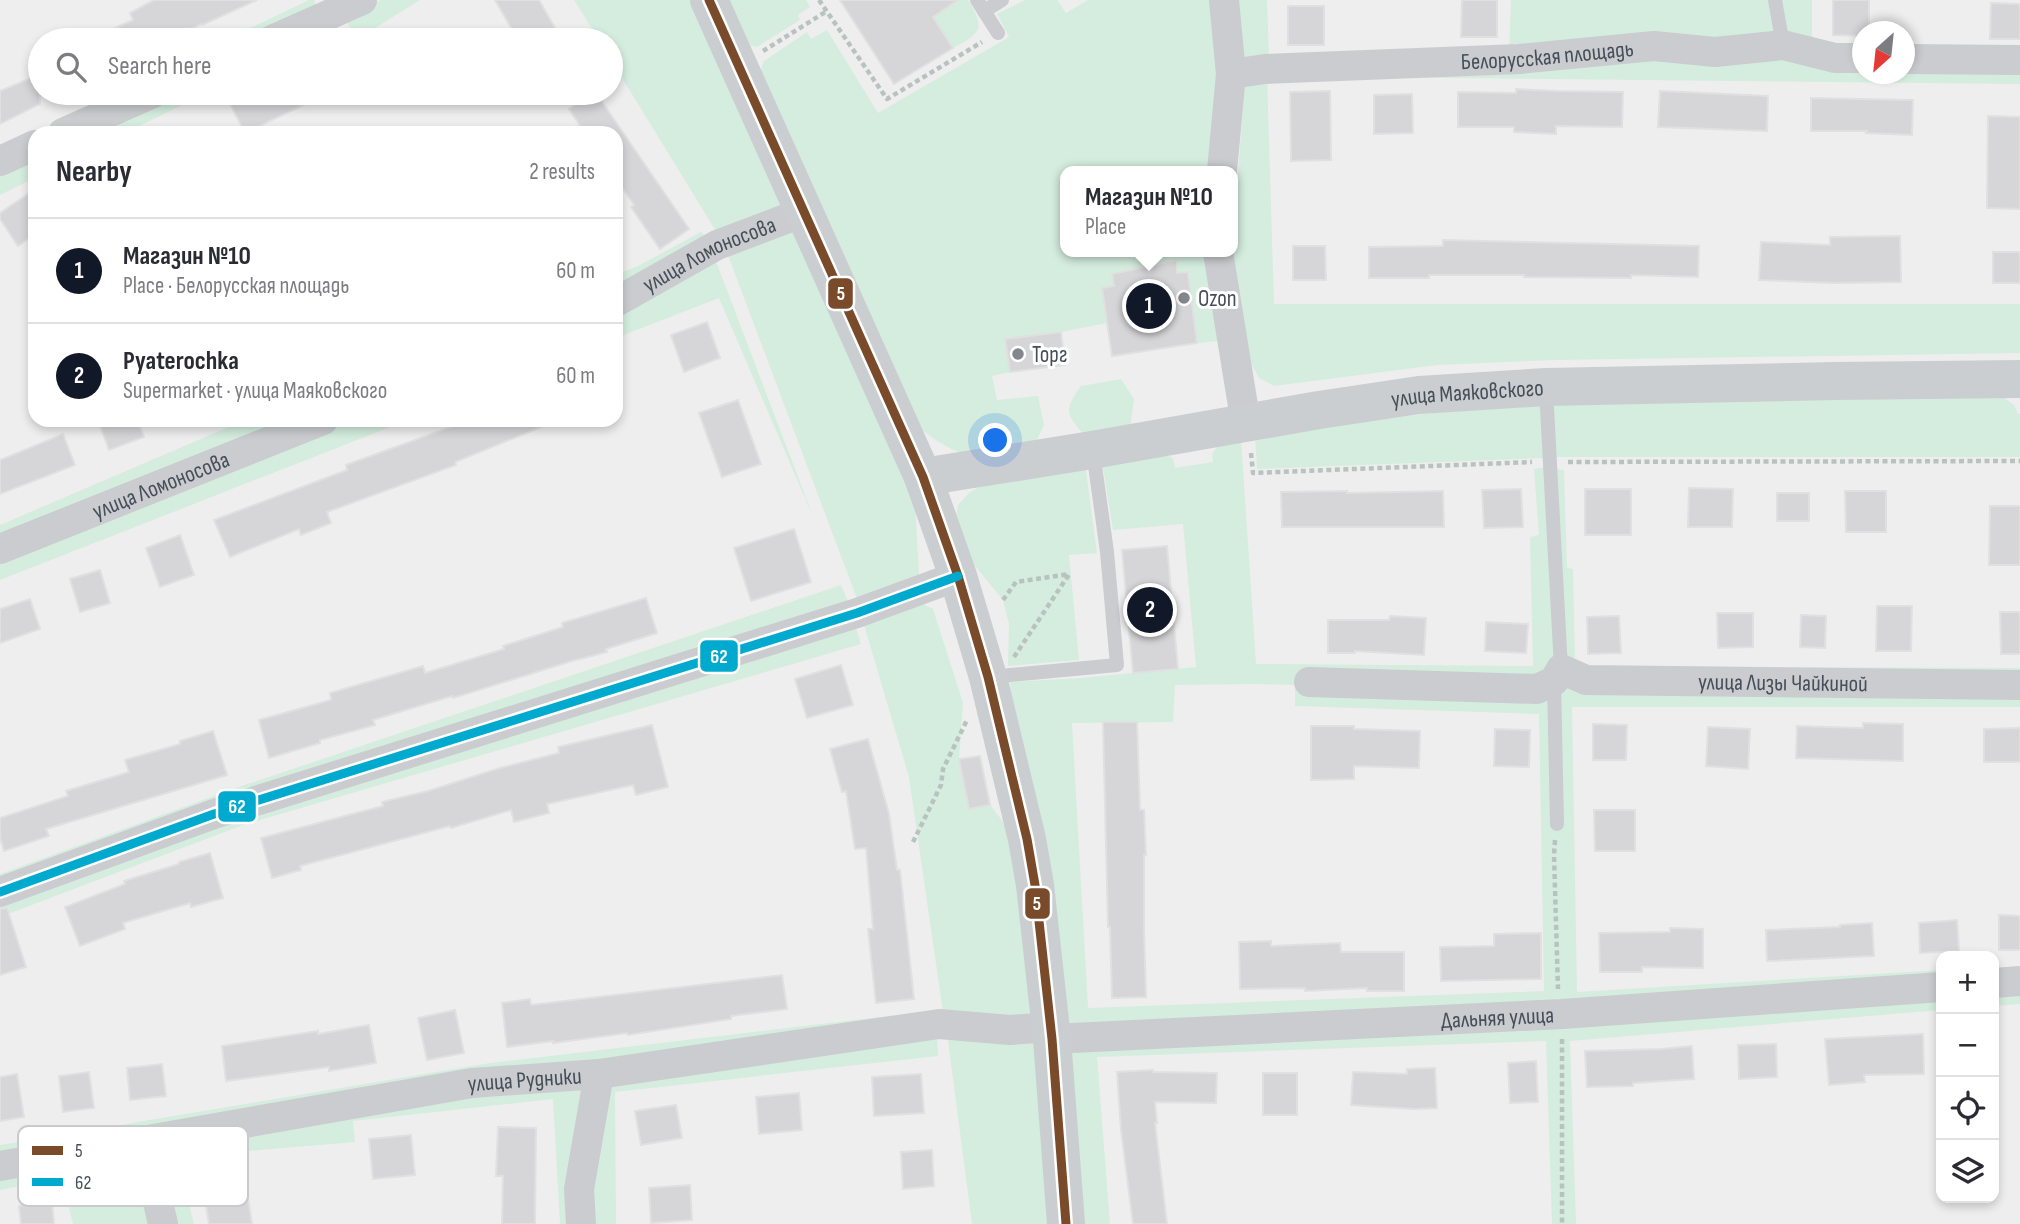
<!DOCTYPE html>
<meta charset="utf-8">
<style>
body{margin:0;font-family:"Sofia Sans Condensed",sans-serif;background:#f2f2f3;color:#2b2b33}
.controls{position:absolute;right:21px;bottom:21px;display:grid;overflow:hidden;border-radius:14px;box-shadow:0 4px 10px #0003}
.controls button{width:63px;height:63px;display:grid;place-items:center;padding:0;border:0;border-bottom:2px solid #e1e1e2;background:#fff;color:#2b2b33;font:35px sans-serif}
.compass{position:absolute;left:1852px;top:21px;width:63px;height:63px;border-radius:50%;background:#fff;box-shadow:0 4px 10px #0003;rotate:207deg}
.you{position:absolute;left:996px;top:441px;width:24px;height:24px;margin:-18px;border:5px solid #fff;border-radius:50%;background:#1a73e8;box-shadow:0 0 0 10px #1a73e833}
.badge{display:grid;place-items:center;width:46px;height:46px;border-radius:50%;background:#111827;color:#fff;font-size:23px;font-weight:700}
.pin{position:absolute;translate:-50% -50%;border:4px solid #fff;box-shadow:0 2px 7px #0006}
.popup{position:absolute;left:1060px;top:166px;width:178px;height:91px;box-sizing:border-box;display:grid;place-content:center;border-radius:14px;background:#fff;filter:drop-shadow(0 2px 5px #0005);font-size:23px;white-space:nowrap;color:#7c7c81}
.popup b{font-size:26px;color:#2b2b33}
.popup::after{content:'';position:absolute;left:50%;top:100%;margin-left:-14px;border:14px solid transparent;border-top-color:#fff}
.list{margin:0;padding:0;list-style:none}
h2{display:flex;justify-content:space-between;align-items:center;height:91px;margin:0;padding:0 28px;font-size:30px}
h2 small{font-size:23px;font-weight:400;color:#7c7c81}
.list li{display:grid;grid-template-columns:46px 1fr auto;gap:21px;align-items:center;box-sizing:border-box;height:105px;padding:0 28px;border-top:2px solid #e1e1e2}
.list b{display:block;font-size:26px;white-space:nowrap}
.list p{margin:0;font-size:23px;white-space:nowrap;color:#7c7c81}
.list em{font-size:23px;font-style:normal;color:#7c7c81}
.icon{flex:none;width:38px;height:38px;fill:none;stroke:currentColor;stroke-width:2;stroke-linecap:round;stroke-linejoin:round}
.map{position:relative;flex:none;width:2020px;height:1224px;overflow:hidden}
.search{position:absolute;background:#fff;box-shadow:0 4px 10px #0003;left:28px;top:28px;width:595px;height:77px;display:flex;align-items:center;gap:18px;box-sizing:border-box;padding:0 24px;border-radius:38px;color:#7c7c81;font-size:26px}
.panel{position:absolute;background:#fff;box-shadow:0 4px 10px #0003;left:28px;top:126px;width:595px;height:301px;border-radius:21px}
.map>svg:first-child{display:block}
.green{fill:#d4edde;fill-rule:evenodd}
.building{fill:#d6d6d8;stroke:#e0e0e1;stroke-width:2}
.lines{fill:none;stroke-linecap:round;stroke-linejoin:round}
.path{stroke:#b8c3c0;stroke-width:4.5;stroke-dasharray:5 3.5;stroke-linecap:butt}
.service{stroke:#cacccf;stroke-width:14}
.minor{stroke:#cacccf;stroke-width:30}
.secondary{stroke:#cbced0;stroke-width:38}
.bus-1-casing{stroke:#fff;stroke-width:14}
.bus-2-casing{stroke:#fff;stroke-width:14}
.bus-1{stroke:#7a4b2a;stroke-width:9}
.bus-2{stroke:#00a9ce;stroke-width:9}
.poi-dot{fill:#81878d;stroke:#fff;stroke-width:2.5}
.labels{text-anchor:middle;stroke-width:6;stroke-linejoin:round;paint-order:stroke}
.street-label{font-size:23px;fill:#464f59;stroke:#fff}
.poi-label{font-size:23px;fill:#464f59;stroke:#fff;text-anchor:start}
.key{fill:#fff;stroke:#c8cacd;stroke-width:2}
.key-label{font-size:19px;fill:#464f59}
.line-badge{stroke:#fff;stroke-width:2.5}
.badge-label{font-size:19px;text-anchor:middle;font-weight:bold;fill:#fff}
</style>
<div class="map">
<svg width="2020" height="1224" viewBox="0 0 2020 1224">
<rect width="100%" height="100%" fill="#efeeee"/>
<g class="green">
<path d="M309,0h5l2,5 -57,35h-34z"/>
<path d="M381,0h39l-61,38 -12,-15 -35,17h-22z"/>
<path d="M574,0h124l88,200 -5,12 -62,24 -108,-176v-20h-12z"/>
<path d="M723,0h83l4,7 -12,8 2,5 -43,27 -16,-4z"/>
<path d="M960,0h8c18,29 13,33 -15,48l-20,-31z"/>
<path d="M1025,0h32l9,13 22,-13h125l4,78 -8,93h-144v81h139l15,89 -22,2 -8,-70h-12v-12l-65,13 2,12 -7,37 -46,9 -56,7 5,33 -18,4 5,24 41,-4 6,29 -11,22c-14,3 -41,11 -54,10 -28,-3 -52,-22 -72,-40l-150,-337 7,-19 43,-29 4,7 16,-9 51,83 131,-76 -12,-23z"/>
<path d="M1233,0h34l2,57 -29,9z"/>
<path d="M1511,0h301v45l-303,7z"/>
<path d="M1781,54l52,13 29,1v6h42l1,-6 115,1v15l-753,-8 7,228h746v49l-465,7 -118,5 -163,21 -15,-8 -11,-20 -16,-106 13,-171 22,-5 244,-9 143,-11 62,4z"/>
<path d="M171,93h36l-82,40h-45z"/>
<path d="M35,153v25l-35,17v-27z"/>
<path d="M799,228l116,275 4,72 -60,29 -133,-354z"/>
<path d="M701,232l7,8 -92,55v-20l24,-10z"/>
<path d="M714,256l100,263 -95,-221 -103,40v-27z"/>
<path d="M1121,379l13,20 -4,30 -43,9c-20,-23 -25,-26 -6,-52z"/>
<path d="M1995,391l19,14 4,9h2v43h-466l-2,-46 5,-12z"/>
<path d="M1537,400l6,11 3,47 -289,11 -2,-34z"/>
<path d="M245,420h63l-308,124v-19z"/>
<path d="M342,420h66l-408,160v-24z"/>
<path d="M1241,438l15,226 277,2 -3,-129 9,-2 -5,-66 11,-2 14,219 461,6v15h-448l5,285 364,-22v11l-870,51 -57,-309 -4,-41 70,-4 116,-11 -13,-143 -70,6 -11,-69 57,-9 14,6 2,10 38,-6 -1,-8 9,-13zM1257,684l38,1v21l244,8 5,277 -456,17 -16,-285 101,-1 2,-37z"/>
<path d="M1085,463l12,90 -28,2 10,105 -71,6 1,-42 -6,-24 -37,-45 -11,-33 3,-17 12,-13 19,-10z"/>
<path d="M1555,469l9,1 3,98 6,1 2,97 445,2v11l-433,-4 -21,-10z"/>
<path d="M841,585l9,21 -850,277v-9l233,-85z"/>
<path d="M919,602l14,7 30,94 -4,56 31,46 26,33 23,179 -95,2 -35,-242 -47,-159z"/>
<path d="M854,621l7,23 -618,181 -243,92v-13l244,-89z"/>
<path d="M2020,987v17l-26,2v-17z"/>
<path d="M1941,993v17l-371,31 6,183h-24l-6,-183 -449,16 13,167h-33l-13,-168 12,-11z"/>
<path d="M931,1011l-931,150v-16l490,-82z"/>
<path d="M937,1032l1,24 -323,36 1,132h-28l14,-137z"/>
<path d="M947,1033l80,6 15,5 13,180h-83z"/>
<path d="M586,1084l-13,140h-13l-7,-125 -200,22 2,21 -178,15 17,67h-23l-13,-68 8,-10 308,-57z"/>
<path d="M136,1150l21,74h-84l-11,-46 -62,12v-16z"/>
</g>
<g class="building">
<path d="M154,0h103l-55,25 -1,-1 -31,16h-82l45,-20 -3,-7z"/>
<path d="M495,0h44l23,40h-44z"/>
<path d="M840,0h118l-25,17 20,31 -59,36z"/>
<path d="M1462,0h35v37h-36z"/>
<path d="M1833,0h36v32h-6v4l-30,-1z"/>
<path d="M1991,3l29,1v35h-30z"/>
<rect x="1288" y="6" width="36" height="39"/>
<path d="M40,74v30l-40,20v-33z"/>
<path d="M1516,89l42,2 65,1 -1,35 -66,-1v8l-42,-2v-5h-56v-35l58,1z"/>
<path d="M1330,91l1,69 -40,1 -1,-69z"/>
<path d="M1660,91l108,5 -1,35 -109,-4z"/>
<path d="M254,93h74l-83,40 -15,-29z"/>
<path d="M592,93h4l93,136 -29,20 -29,-42 3,-2 -18,-27v-45h-31l-16,-24z"/>
<path d="M1412,94l1,39 -39,1v-39z"/>
<path d="M1811,98l102,2 -1,35 -46,-2 1,-2h-56z"/>
<path d="M1988,116l32,1v92l-33,-1z"/>
<path d="M28,194l7,11v29l-17,12 -18,-27v-6z"/>
<path d="M1900,236l1,46 -68,1 -74,-3 2,-38 69,3v-8z"/>
<path d="M1443,240l256,6 -1,31 -67,-2v3l-107,-1v-2h-95v3h-60v-31l74,-1z"/>
<path d="M1293,246h32l1,34h-33z"/>
<rect x="1993" y="252" width="27" height="31"/>
<path d="M1177,260v13l11,-1 9,71 -85,13 -10,-68 12,-2 -2,-12z"/>
<path d="M707,322l13,36 -36,14 -13,-37z"/>
<path d="M1061,332l4,33 -55,7 -5,-33z"/>
<path d="M738,400l23,64 -39,13 -23,-64z"/>
<path d="M98,420h39l7,17 -35,13z"/>
<path d="M470,420l86,1 -101,41 1,3 -129,47 4,11 -30,12 -2,-6 -69,28 -16,-37 133,-50 -1,-5z"/>
<path d="M63,434l12,31 -75,29v-34z"/>
<path d="M1689,488l44,1 -1,38h-44z"/>
<path d="M1521,489l2,38 -39,1 -2,-38z"/>
<rect x="1585" y="489" width="46" height="46"/>
<path d="M1347,491v2l96,-2 1,36h-162l-1,-35z"/>
<path d="M1845,491h41v41h-40z"/>
<rect x="1777" y="493" width="32" height="28"/>
<path d="M1990,506h30v59h-31z"/>
<path d="M794,529l17,53 -60,19 -17,-53z"/>
<path d="M180,535l14,40 -34,12 -14,-39z"/>
<path d="M1167,546l11,123 -45,4 -11,-123z"/>
<path d="M100,570l10,33 -30,9 -10,-33z"/>
<path d="M646,598l11,35 -51,16 1,3 -35,9 -119,37 -1,-2 -79,24 2,5 -55,15v3l-51,15 -10,-38 72,-20 -1,-7 93,-27 2,7 79,-24 -1,-3 60,-19 -1,-4z"/>
<path d="M30,599l10,30 -40,14v-34z"/>
<path d="M1877,606h35l-1,45h-35z"/>
<path d="M2000,612h20v42h-19z"/>
<path d="M1717,613h36v34l-35,1z"/>
<path d="M1801,615l25,1 -1,32 -25,-1z"/>
<path d="M1390,616l36,2 -2,37 -69,-4v2h-27v-33h61z"/>
<path d="M1619,616l2,37 -33,1 -1,-37z"/>
<path d="M1486,622l42,2 -2,29 -41,-2z"/>
<path d="M841,665l12,40 -46,13 -12,-39z"/>
<path d="M1103,722h34l3,88h4l2,45h-2v72l2,70 -34,1 -2,-71h-2z"/>
<path d="M1863,723l40,1v37l-107,-3 1,-32 66,2z"/>
<path d="M1593,724l34,1 -1,35h-33z"/>
<path d="M652,725l16,62 -32,8 -3,-10 -86,19 2,9 -35,9 -3,-12 -60,18 -1,-2 -150,40 1,4 -29,8 -11,-40 122,-32 -1,-4 46,-11 72,-23 59,-15 -1,-6z"/>
<path d="M1311,726h43v3l66,2 -1,37 -65,-2v13l-43,1z"/>
<path d="M1708,727l42,2 -2,40 -42,-3z"/>
<path d="M2020,728v34h-36v-33z"/>
<path d="M1495,729l35,1 -1,37 -35,-1z"/>
<path d="M213,731l14,44 -181,54 3,7 -45,15 -4,-13v-20l68,-22 -2,-5 63,-19 -4,-12 55,-16v-3z"/>
<path d="M868,739l21,75 8,56h3l14,129 -38,4 -8,-74h5l-7,-81 -11,1 -9,-58 -4,1 -12,-43z"/>
<path d="M980,756l10,49 -21,4 -10,-50z"/>
<path d="M1594,810h41v41h-40z"/>
<path d="M210,853l13,45 -32,9 -1,-4 -67,20 2,6 -45,17 -15,-39 60,-23 -1,-3 55,-17v-2z"/>
<path d="M7,908l19,59 -26,8v-66z"/>
<path d="M1999,915l21,1v34h-21z"/>
<path d="M1957,920l2,31 -39,2 -1,-30z"/>
<path d="M1872,923l2,33 -107,5 -1,-31 74,-3v-2z"/>
<path d="M1670,928l33,1v39l-61,-1v5h-42l-1,-39 71,-1z"/>
<path d="M1541,933v46l-100,2 -1,-34 54,-1v-12z"/>
<path d="M1271,941v5l69,-3 1,9h63v39h-37v-3l-62,3v-3l-65,1 -1,-47z"/>
<path d="M782,975l5,34 -56,7v3l-103,16 -1,-2 -74,10v-2l-46,6 -5,-44 28,-4 1,6z"/>
<path d="M455,1010l9,43 -37,7 -9,-42z"/>
<path d="M369,1025l7,38 -47,8v-4l-103,14 -4,-35 96,-15v3z"/>
<path d="M1923,1034l1,40 -60,1 1,7 -36,3 -4,-46z"/>
<path d="M1776,1044l1,33 -38,2 -1,-34z"/>
<path d="M1692,1046l2,33 -61,4v3l-46,1 -2,-36 76,-2z"/>
<path d="M1536,1061l2,41 -28,1 -2,-40z"/>
<path d="M162,1064l4,32 -36,4 -3,-32z"/>
<path d="M1435,1068l2,40 -22,1 -64,-4 2,-33 54,2v-5z"/>
<path d="M1153,1070v2l64,1 -1,30 -61,-1 2,21h-2l12,101h-34l-12,-94 -4,-58z"/>
<path d="M89,1072l5,36 -31,4 -4,-36z"/>
<rect x="1263" y="1073" width="34" height="42"/>
<path d="M17,1074l7,43 -24,4v-44z"/>
<path d="M921,1074l3,39 -50,3 -2,-39z"/>
<path d="M799,1093l3,37 -43,4 -3,-37z"/>
<path d="M676,1105l6,33 -41,7 -6,-34z"/>
<path d="M498,1127l38,1 -1,96h-33l1,-48h-7z"/>
<path d="M411,1135l4,40 -42,4 -4,-40z"/>
<path d="M932,1150l2,36 -31,3 -2,-37z"/>
<path d="M242,1160l10,64h-43l-9,-57z"/>
<path d="M690,1185l2,35 -41,3 -2,-35z"/>
<path d="M52,1202l2,22h-33l-2,-18z"/>
</g>
<g class="lines">
<g class="path">
<path d="M819,0l68,99 95,-57"/>
<path d="M763,51l64,-40"/>
<path d="M1251,453l2,20 279,-11"/>
<path d="M1568,462l452,-1"/>
<path d="M1003,600l13,-18 53,-8"/>
<path d="M1014,657l56,-84"/>
<path d="M1555,840l-1,15 4,134"/>
<path d="M913,842l28,-57 2,-16 24,-49"/>
<path d="M1562,1039v185"/>
</g>
<g class="service">
<path d="M977,0l21,33"/>
<path d="M1775,0l8,45"/>
<path d="M984,11l18,-11"/>
<path d="M1546,389l15,280"/>
<path d="M989,677l128,-12 -10,-113 -14,-101"/>
<path d="M1554,681l3,143"/>
</g>
<g class="minor">
<path d="M272,40l90,-40"/>
<path d="M1904,59l116,1"/>
<path id="s1" d="M1231,74l34,-5 254,-10 135,-13 61,6 68,-7 52,13h27"/>
<path d="M63,133l90,-40"/>
<path d="M0,161l35,-16"/>
<path d="M1222,171l9,-97 -7,-74"/>
<path d="M1218,252l28,172"/>
<path id="s2" d="M616,302l101,-57 87,-33"/>
<path id="s3" d="M0,549l323,-129"/>
<path id="s4" d="M1309,682l228,7 17,-8 7,-12 25,11 434,5"/>
<path d="M0,892l214,-78 643,-201 101,-37"/>
<path d="M1994,983l26,-2"/>
<path id="s5" d="M1052,1039l510,-25 379,-27"/>
<path d="M144,1141l19,83"/>
<path id="s6" d="M0,1166l472,-83 127,-9 340,-50 71,6 41,-3"/>
<path d="M581,1224l-2,-35 20,-115"/>
</g>
<g class="secondary">
<path d="M709,0l214,477 35,99 30,101 39,162 8,46 17,154 14,185"/>
<path id="s7" d="M923,477l169,-27 227,-40 100,-15 127,-8 289,-6 185,-2"/>
</g>
<defs>
<path id="bus-1" d="M709,0l214,477 35,99 30,101 39,162 8,46 17,154 14,185"/>
<path id="bus-2" d="M0,892l214,-78 643,-201 101,-37"/>
</defs>
<use href="#bus-1" class="bus-1-casing"/>
<use href="#bus-2" class="bus-2-casing"/>
<use href="#bus-1" class="bus-1"/>
<use href="#bus-2" class="bus-2"/>
</g>
<g class="poi-dot">
<circle cx="1184" cy="298" r="7"/>
<circle cx="1018" cy="354" r="7"/>
</g>
<g class="labels">
<g class="street-label">
<text dy="8" stroke="none"><textPath href="#s1" startOffset="317">Белорусская площадь</textPath></text>
<text dy="8" stroke="none"><textPath href="#s2" startOffset="105">улица Ломоносова</textPath></text>
<text dy="8" stroke="none"><textPath href="#s7" startOffset="551">улица Маяковского</textPath></text>
<text dy="8" stroke="none"><textPath href="#s3" startOffset="173">улица Ломоносова</textPath></text>
<text dy="8" stroke="none"><textPath href="#s4" startOffset="485">улица Лизы Чайкиной</textPath></text>
<text dy="8" stroke="none"><textPath href="#s5" startOffset="446">Дальняя улица</textPath></text>
<text dy="8" stroke="none"><textPath href="#s6" startOffset="532">улица Рудники</textPath></text>
</g>
<g class="poi-label">
<text x="1198" y="306">Ozon</text>
<text x="1032" y="362">Торг</text>
</g>
</g>
<rect x="18" y="1126" width="230" height="80" rx="10" class="key"/>
<rect x="32" y="1146" width="31" height="9" fill="#7a4b2a"/>
<rect x="32" y="1178" width="31" height="8" fill="#00a9ce"/>
<g class="key-label">
<text x="75" y="1157">5</text>
<text x="75" y="1189">62</text>
</g>
<g class="line-badge">
<rect x="827" y="277" width="27" height="33" rx="7" fill="#7a4b2a"/>
<rect x="699" y="639" width="40" height="34" rx="7" fill="#00a9ce"/>
<rect x="217" y="790" width="40" height="33" rx="7" fill="#00a9ce"/>
<rect x="1024" y="887" width="27" height="33" rx="7" fill="#7a4b2a"/>
</g>
<g class="badge-label">
<text x="841" y="300">5</text>
<text x="719" y="663">62</text>
<text x="237" y="813">62</text>
<text x="1037" y="910">5</text>
</g>
</svg>
<div class="controls">
<button>+</button>
<button>−</button>
<button><svg class="icon" aria-label="locate" viewBox="0 0 24 24"><circle cx="12" cy="12" r="6"/><path d="M12 2v4M12 18v4M2 12h4M18 12h4"/></svg></button>
<button><svg class="icon" aria-label="layers" viewBox="0 0 24 24"><path d="M12 4l9 5-9 5-9-5zM3 14l9 5 9-5"/></svg></button>
</div>
<svg class="compass" viewBox="-18 -18 36 36"><path d="M0-13l5 13h-10z" fill="#e53935"/><path d="M0 13l5-13h-10z" fill="#7c7c81"/></svg>
<div class="you"></div>
<div class="pin badge" style="left:1149px;top:306px">1</div>
<div class="popup"><b>Магазин №10</b>Place</div>
<div class="pin badge" style="left:1150px;top:610px">2</div>
<div class="search"><svg class="icon" aria-label="search" viewBox="0 0 24 24"><circle cx="10" cy="10" r="6"/><path d="M15 15l6 6"/></svg>Search here</div>
<section class="panel">
<h2>Nearby<small>2 results</small></h2>
<ul class="list">
<li><span class="badge">1</span><div><b>Магазин №10</b><p>Place · Белорусская площадь</p></div><em>60 m</em></li>
<li><span class="badge">2</span><div><b>Pyaterochka</b><p>Supermarket · улица Маяковского</p></div><em>60 m</em></li>
</ul>
</section>
</div>
